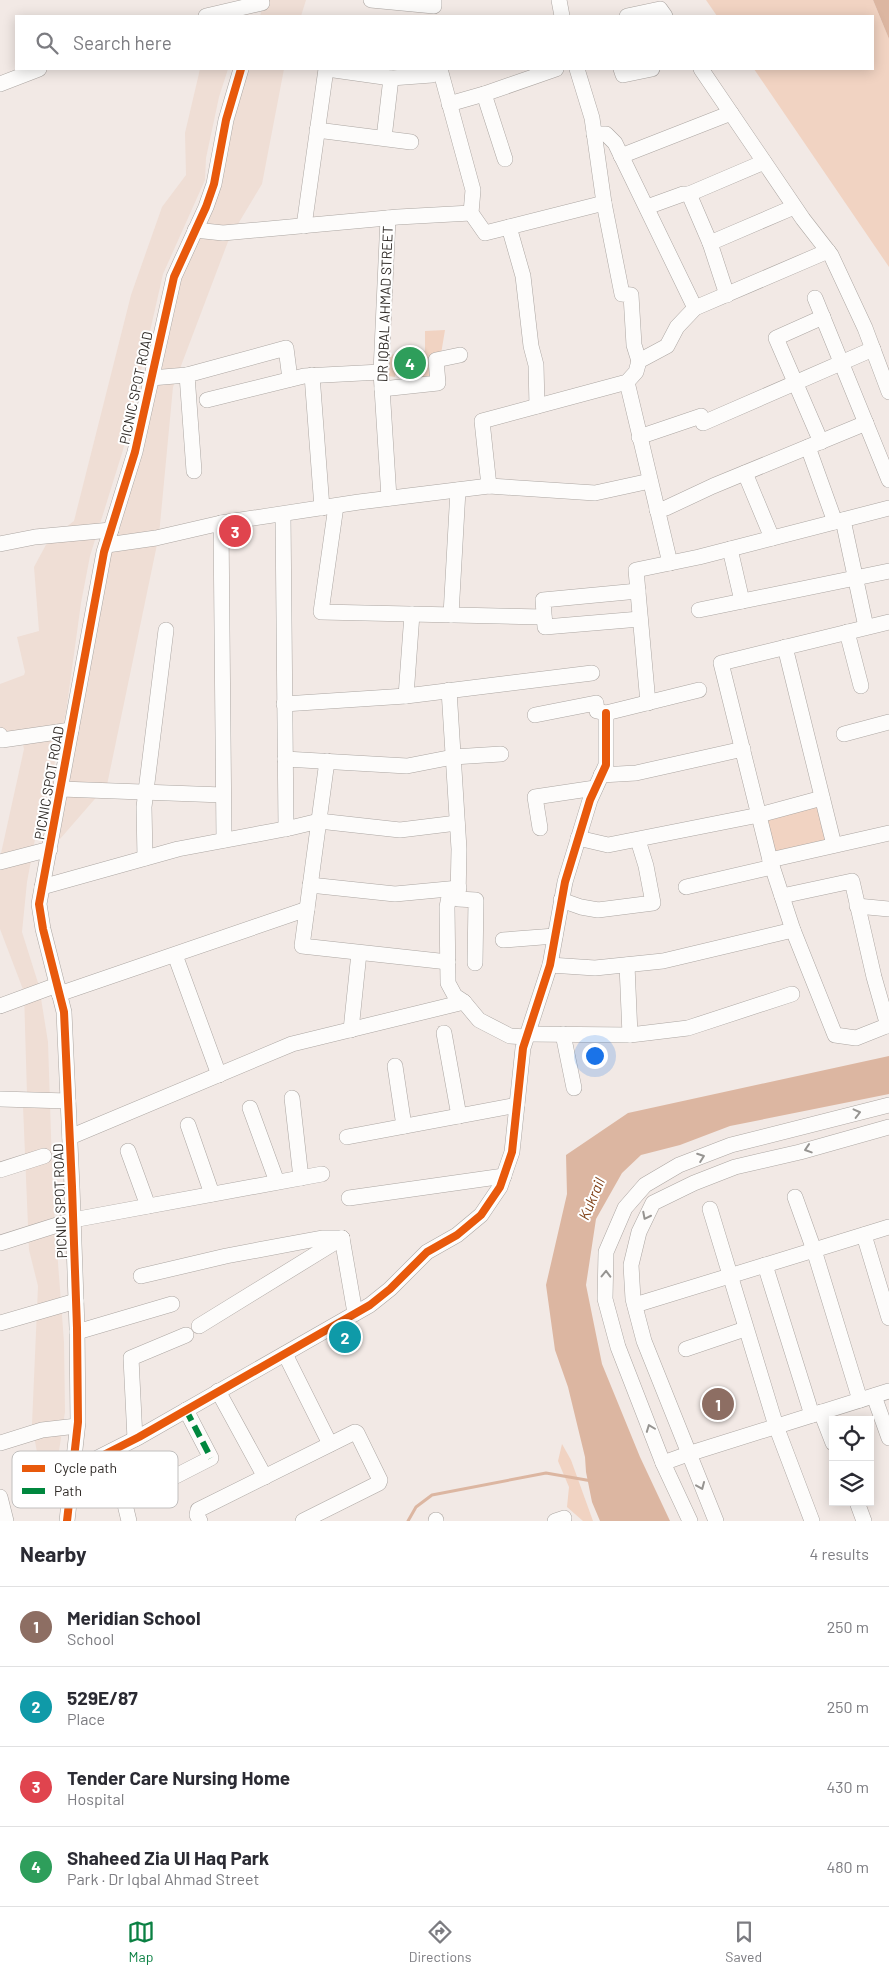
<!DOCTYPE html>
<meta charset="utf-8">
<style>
body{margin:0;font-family:Barlow,sans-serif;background:#f2f2f3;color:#2b2b33}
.controls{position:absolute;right:15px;bottom:15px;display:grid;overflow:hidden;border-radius:0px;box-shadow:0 2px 12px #0003}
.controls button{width:45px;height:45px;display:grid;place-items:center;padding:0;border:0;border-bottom:1px solid #e1e1e2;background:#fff;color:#2b2b33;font:25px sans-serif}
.you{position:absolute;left:594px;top:1055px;width:18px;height:18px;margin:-12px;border:4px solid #fff;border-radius:50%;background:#1a73e8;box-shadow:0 0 0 8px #1a73e833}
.badge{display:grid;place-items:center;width:32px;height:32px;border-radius:50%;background:#0b8043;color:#fff;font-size:16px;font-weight:700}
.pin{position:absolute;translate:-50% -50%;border:2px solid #fff;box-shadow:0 1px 5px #0006}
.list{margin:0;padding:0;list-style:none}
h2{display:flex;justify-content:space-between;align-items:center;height:65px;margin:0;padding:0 20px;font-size:21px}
h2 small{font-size:16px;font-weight:400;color:#7c7c81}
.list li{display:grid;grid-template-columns:32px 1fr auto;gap:15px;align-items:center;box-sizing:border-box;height:80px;padding:0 20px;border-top:1px solid #e1e1e2}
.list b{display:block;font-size:19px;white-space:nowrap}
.list p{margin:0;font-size:16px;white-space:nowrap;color:#7c7c81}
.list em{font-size:16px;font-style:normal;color:#7c7c81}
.icon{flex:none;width:28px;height:28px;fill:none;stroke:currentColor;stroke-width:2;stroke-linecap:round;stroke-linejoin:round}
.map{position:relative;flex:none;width:889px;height:1521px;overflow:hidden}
.search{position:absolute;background:#fff;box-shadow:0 2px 12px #0003;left:15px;right:15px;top:15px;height:55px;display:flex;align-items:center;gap:12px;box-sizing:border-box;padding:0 18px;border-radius:0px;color:#7c7c81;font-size:19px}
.sheet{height:385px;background:#fff}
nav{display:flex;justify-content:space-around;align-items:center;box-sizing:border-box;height:70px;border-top:1px solid #e1e1e2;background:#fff;font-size:14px;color:#7c7c81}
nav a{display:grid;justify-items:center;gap:2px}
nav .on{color:#0b8043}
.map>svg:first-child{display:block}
.built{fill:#efded5}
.green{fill:#f1d3c2}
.water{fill:#dcb6a1}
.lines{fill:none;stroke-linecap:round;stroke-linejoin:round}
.stream{stroke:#dcb6a1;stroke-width:3}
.minor-casing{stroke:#aca6a2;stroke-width:16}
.minor{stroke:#fdfcfb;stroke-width:15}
.quiet{stroke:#00873e;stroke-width:6;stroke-dasharray:12 6;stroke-linecap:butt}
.cycleway-casing{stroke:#fff;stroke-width:11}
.cycleway{stroke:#e8590c;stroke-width:8}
.oneway{stroke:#969491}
.labels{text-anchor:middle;stroke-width:4;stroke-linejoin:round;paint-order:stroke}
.street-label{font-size:14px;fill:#302b27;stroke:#fff}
.water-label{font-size:15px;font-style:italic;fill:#824319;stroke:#fff}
.key{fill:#fff;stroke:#c1bfbe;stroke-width:1}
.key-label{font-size:14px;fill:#302b27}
</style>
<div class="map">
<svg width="889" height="1521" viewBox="0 0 889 1521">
<rect width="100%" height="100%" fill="#f2e9e5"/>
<g class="built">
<path d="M265,0h41l-5,16h-41z"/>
<path d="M200,69h28l-9,28 -13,61 -1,22 -42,94 -40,176 -33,106 -9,47 -15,109 -12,54 -15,52 -12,64 -5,50 17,54 9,56 5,155 11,145 1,70 -13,84 -8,-4 -12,-68 6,-138 -9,-36 -6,-144 4,-11 -3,-103 -24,-63v-71l24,-109 -1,-4 -21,-1 -2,-4v-56l24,-9 1,-3 -8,-35 22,-6 -5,-64 14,-26 26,-20 57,-226 31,-88 24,-32 -1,-42z"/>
<path d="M243,69h41l-22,115 -33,55 -56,148 -14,148 -52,250 -47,54 -4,-7 47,-265 55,-215z"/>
</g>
<g class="green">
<path d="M706,0h167l16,39v228l-135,-198h119v-53h-156z"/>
<path d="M445,330l-4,24 -7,23 -30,5v-12l-8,1 -1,6 -7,-1v-21l37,-4v-20z"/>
<path d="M818,805l9,37 -52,14 -9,-38z"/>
<path d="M562,1444l9,16 22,61h-10l-16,-14 2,-20 -11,-26z"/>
</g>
<g class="water">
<path d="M873,0h16v39z"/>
<path d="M889,1056v38l-159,32 -50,19 -39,10 -19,18 -26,46 -10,66 16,79 38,93 30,64h-70l-8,-19 -6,-30 -1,-15 -17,-70 -13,-37 -9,-65 21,-91 -1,-39 62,-42z"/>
</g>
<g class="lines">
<path class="stream" d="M408,1521l8,-14 16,-12 114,-22 46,8"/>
<defs>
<g id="minor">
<path d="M371,0l63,6v-6"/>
<path d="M559,0l3,16"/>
<path d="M206,16l56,-13"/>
<path d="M627,16l33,-7 5,7"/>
<path d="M327,69l64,9 41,-3 5,-6"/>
<path d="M440,69l33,121 -2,23 14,20 119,-30"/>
<path d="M577,69l15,49 12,85 18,91 9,1 3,50 5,16"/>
<path d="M621,69l2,6 29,-6"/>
<path d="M701,69l102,150 28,36 34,73 24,64"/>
<path d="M0,84l39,-15"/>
<path d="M449,104l35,-10"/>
<path d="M317,130l94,12"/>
<path d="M594,134h12l9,9 80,165"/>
<path d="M384,138l7,-60"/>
<path d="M621,156l110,-43"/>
<path d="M505,159l-21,-65 72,-25"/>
<path d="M689,194l75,-32"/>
<path d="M647,207l36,-13h6l21,49 17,52"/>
<path d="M388,218l-7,154 8,126"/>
<path d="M304,226l22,-157"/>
<path d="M509,227l14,49 8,70 5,19 1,41"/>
<path d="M195,230l28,3 175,-16 73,-4"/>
<path d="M710,243l84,-36"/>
<path d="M815,298l74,182"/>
<path d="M312,375l10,133"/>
<path d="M151,378l36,-3"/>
<path d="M627,382l43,181"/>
<path d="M382,389l56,-6 -2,-23 24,-5"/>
<path d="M207,400l97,-24 77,-4"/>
<path d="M639,437l62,-21 2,7 170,-74"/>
<path d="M821,442l-45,-104 47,-21"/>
<path d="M808,447l27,75"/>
<path d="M194,471l-7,-96 99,-27 4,31"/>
<path d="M745,473l27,65"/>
<path d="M489,486l-7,-65 145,-39 9,-10 3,-11 28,-15 10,-19 18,-19 133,-57"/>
<path d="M336,506l-15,106 223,5"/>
<path d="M657,510l9,-2 47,-22 153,-63"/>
<path d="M283,515l3,314"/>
<path d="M843,520l23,107"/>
<path d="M221,523l3,317"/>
<path d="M0,544l35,-7 76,-7"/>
<path d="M107,545l49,-7 65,-15 138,-21 130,-16 106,7 55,-12"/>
<path d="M730,549l12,52"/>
<path d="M638,591l-95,9 2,27 95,-8"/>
<path d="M699,610l190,-39"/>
<path d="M451,615l7,-125"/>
<path d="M889,622l-168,41 49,197 23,70 42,105 21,3 33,-13"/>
<path d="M847,632l14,54"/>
<path d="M785,647l49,198"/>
<path d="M449,690l10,159 -1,50 18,1 -1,63"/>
<path d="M406,696l6,-82"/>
<path d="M648,703l-12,-133 63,-13 190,-49"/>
<path d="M284,704l122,-8 186,-23"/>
<path d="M535,715l61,-12 1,8 9,2 93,-23"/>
<path d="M844,734l45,-12"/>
<path d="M0,735l2,5 69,-10"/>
<path d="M285,759l122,7 46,-9 48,-3"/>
<path d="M327,761l-25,185 146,16"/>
<path d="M601,775l35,-2 107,-24"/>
<path d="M61,789l162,6"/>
<path d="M540,828l-5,-31 60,-9"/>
<path d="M578,838l30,7 151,-30 63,-17"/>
<path d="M145,858l-1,-51 22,-177"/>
<path d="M770,860l119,-27"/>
<path d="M0,862l50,-13"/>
<path d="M310,885l85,9 64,-6"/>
<path d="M42,887l136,-38 112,-21 29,-7 81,9 57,-7"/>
<path d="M686,887l86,-20"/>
<path d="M782,896l70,-15 22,96 14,49"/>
<path d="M458,897h-9l-2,10 1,76 7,13 9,6"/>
<path d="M561,900l20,7 17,3 55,-7 -7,-37 -8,-26"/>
<path d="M857,906l32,3"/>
<path d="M503,940l52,-4"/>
<path d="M175,955l44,120"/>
<path d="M550,965l45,3 68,-7 130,-31"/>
<path d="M627,965l3,70"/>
<path d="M59,994l248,-85"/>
<path d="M0,1006l57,-21"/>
<path d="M351,1030l8,-77"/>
<path d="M444,1033l15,83"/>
<path d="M527,1034l103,1 58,-7 104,-34"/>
<path d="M563,1034l11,54"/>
<path d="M395,1066l9,60"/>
<path d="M292,1098l9,80"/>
<path d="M0,1099l68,2"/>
<path d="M250,1108l27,74"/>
<path d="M188,1125l24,69"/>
<path d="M70,1137l222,-93 172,-42 15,18 31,16 16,1"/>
<path d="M347,1137l170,-32"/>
<path d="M128,1151l20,55"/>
<path d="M0,1170l44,-14"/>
<path d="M795,1197l19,53 46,150"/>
<path d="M349,1198l155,-22"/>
<path d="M710,1209l66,217 36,95"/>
<path d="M864,1235l25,83"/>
<path d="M342,1238l13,75"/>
<path d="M0,1243l73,-23 249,-46"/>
<path d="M765,1265l47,150"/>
<path d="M141,1276l85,-20 96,-18h20"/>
<path d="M635,1305l254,-78"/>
<path d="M0,1323l76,-22"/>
<path d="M199,1326l143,-88"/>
<path d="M77,1332l95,-28"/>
<path d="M686,1349l59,-20"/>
<path d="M285,1354l45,90"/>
<path d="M218,1391l47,86"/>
<path d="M874,1396l15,42"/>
<path d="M821,1412l12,31"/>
<path d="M135,1439l-4,-81 55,-23"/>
<path d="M0,1443l42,-13 35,-4"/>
<path d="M112,1451l17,70"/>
<path d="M663,1463l25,-9 201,-63"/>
<path d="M72,1471l67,-34 231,-132 20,-16 37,-37 30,-17 24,-20 19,-28 12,-35 11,-104 27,-83 15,-83 25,-82 16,-35v-52"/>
<path d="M0,1497l6,24"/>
<path d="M125,1502l86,-44 -25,-48"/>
<path d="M857,1502l7,19"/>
<path d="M436,1520v1"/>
<path d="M67,1521l11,-99 -1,-94 -5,-141 -8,-175 -21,-83 -4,-25 65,-352 31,-100 39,-175 32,-70 8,-23 12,-64 15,-51"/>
<path d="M200,1521l-3,-6 1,-5 157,-78 2,1 23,47 -1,3 -76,38"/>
<path d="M555,1521l9,-3"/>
<path d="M690,1521l-27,-58 -45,-116 -13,-48 1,-47 19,-44 20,-23 34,-20 52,-20 158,-40"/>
<path d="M716,1521l-72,-180 -11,-42 -2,-34 8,-33 14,-29 41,-20 41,-16 65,-15 89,-25"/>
</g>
</defs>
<use href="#minor" class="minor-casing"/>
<use href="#minor" class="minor"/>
<path class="quiet" d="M186,1410l25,48"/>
<defs>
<g id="cycleway">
<path d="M72,1471l67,-34 231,-132 20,-16 37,-37 30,-17 24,-20 19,-28 12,-35 11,-104 27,-83 15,-83 25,-82 16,-35v-52"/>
<path d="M67,1521l11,-99 -1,-94 -5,-141 -8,-175 -21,-83 -4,-25 65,-352 31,-100 39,-175 32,-70 8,-23 12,-64 15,-51"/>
</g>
</defs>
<use href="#cycleway" class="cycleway-casing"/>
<use href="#cycleway" class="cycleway"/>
</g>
<defs><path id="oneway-chevron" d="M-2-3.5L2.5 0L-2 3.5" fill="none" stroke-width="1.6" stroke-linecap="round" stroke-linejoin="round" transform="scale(1.25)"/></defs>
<g class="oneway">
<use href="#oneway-chevron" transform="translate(857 1113) rotate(-14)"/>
<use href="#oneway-chevron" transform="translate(808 1149) rotate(162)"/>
<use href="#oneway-chevron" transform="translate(701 1157) rotate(-20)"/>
<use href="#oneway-chevron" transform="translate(646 1216) rotate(117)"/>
<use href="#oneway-chevron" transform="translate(606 1274) rotate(-89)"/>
<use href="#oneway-chevron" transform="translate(650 1428) rotate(-111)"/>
<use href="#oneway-chevron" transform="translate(701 1486) rotate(67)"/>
</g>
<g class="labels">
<g class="street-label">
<text transform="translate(385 304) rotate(-88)" y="5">DR IQBAL AHMAD STREET</text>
<text transform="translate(136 388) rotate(-78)" y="5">PICNIC SPOT ROAD</text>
<text transform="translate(49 783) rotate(-80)" y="5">PICNIC SPOT ROAD</text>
<text transform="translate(60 1201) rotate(-92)" y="5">PICNIC SPOT ROAD</text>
</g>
<g class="water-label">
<text transform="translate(592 1199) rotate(-67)" y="5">Kukrail</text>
</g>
</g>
<rect x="12" y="1451" width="166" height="57" rx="8" class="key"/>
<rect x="22" y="1465" width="23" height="7" fill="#e8590c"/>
<rect x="22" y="1488" width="23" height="6" fill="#00873e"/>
<g class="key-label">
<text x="54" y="1473">Cycle path</text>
<text x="54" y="1496">Path</text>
</g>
</svg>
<div class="controls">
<button><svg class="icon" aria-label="locate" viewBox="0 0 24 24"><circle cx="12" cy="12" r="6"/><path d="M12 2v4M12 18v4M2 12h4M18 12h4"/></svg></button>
<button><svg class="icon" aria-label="layers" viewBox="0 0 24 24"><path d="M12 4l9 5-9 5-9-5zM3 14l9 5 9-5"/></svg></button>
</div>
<div class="you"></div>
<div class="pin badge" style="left:718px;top:1404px;background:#8d6e63">1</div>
<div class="pin badge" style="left:345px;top:1337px;background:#0f9aa8">2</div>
<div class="pin badge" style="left:235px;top:531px;background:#e0444e">3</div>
<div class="pin badge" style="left:410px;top:363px;background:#2e9e5b">4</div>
<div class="search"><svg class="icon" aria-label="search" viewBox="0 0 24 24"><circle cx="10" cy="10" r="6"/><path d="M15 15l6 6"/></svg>Search here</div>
</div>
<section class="sheet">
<h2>Nearby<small>4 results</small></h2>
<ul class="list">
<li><span class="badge" style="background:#8d6e63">1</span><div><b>Meridian School</b><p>School</p></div><em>250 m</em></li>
<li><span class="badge" style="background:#0f9aa8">2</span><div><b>529E/87</b><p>Place</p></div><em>250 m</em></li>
<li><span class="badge" style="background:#e0444e">3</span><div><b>Tender Care Nursing Home</b><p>Hospital</p></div><em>430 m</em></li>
<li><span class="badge" style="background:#2e9e5b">4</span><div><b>Shaheed Zia Ul Haq Park</b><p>Park · Dr Iqbal Ahmad Street</p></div><em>480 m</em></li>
</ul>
</section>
<nav>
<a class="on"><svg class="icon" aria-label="map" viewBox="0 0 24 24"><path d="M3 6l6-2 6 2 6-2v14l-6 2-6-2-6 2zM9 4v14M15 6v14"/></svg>Map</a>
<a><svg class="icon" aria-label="directions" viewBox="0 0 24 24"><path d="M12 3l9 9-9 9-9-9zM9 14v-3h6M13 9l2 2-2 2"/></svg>Directions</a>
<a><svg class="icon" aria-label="saved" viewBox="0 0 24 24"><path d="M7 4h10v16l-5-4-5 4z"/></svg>Saved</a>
</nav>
